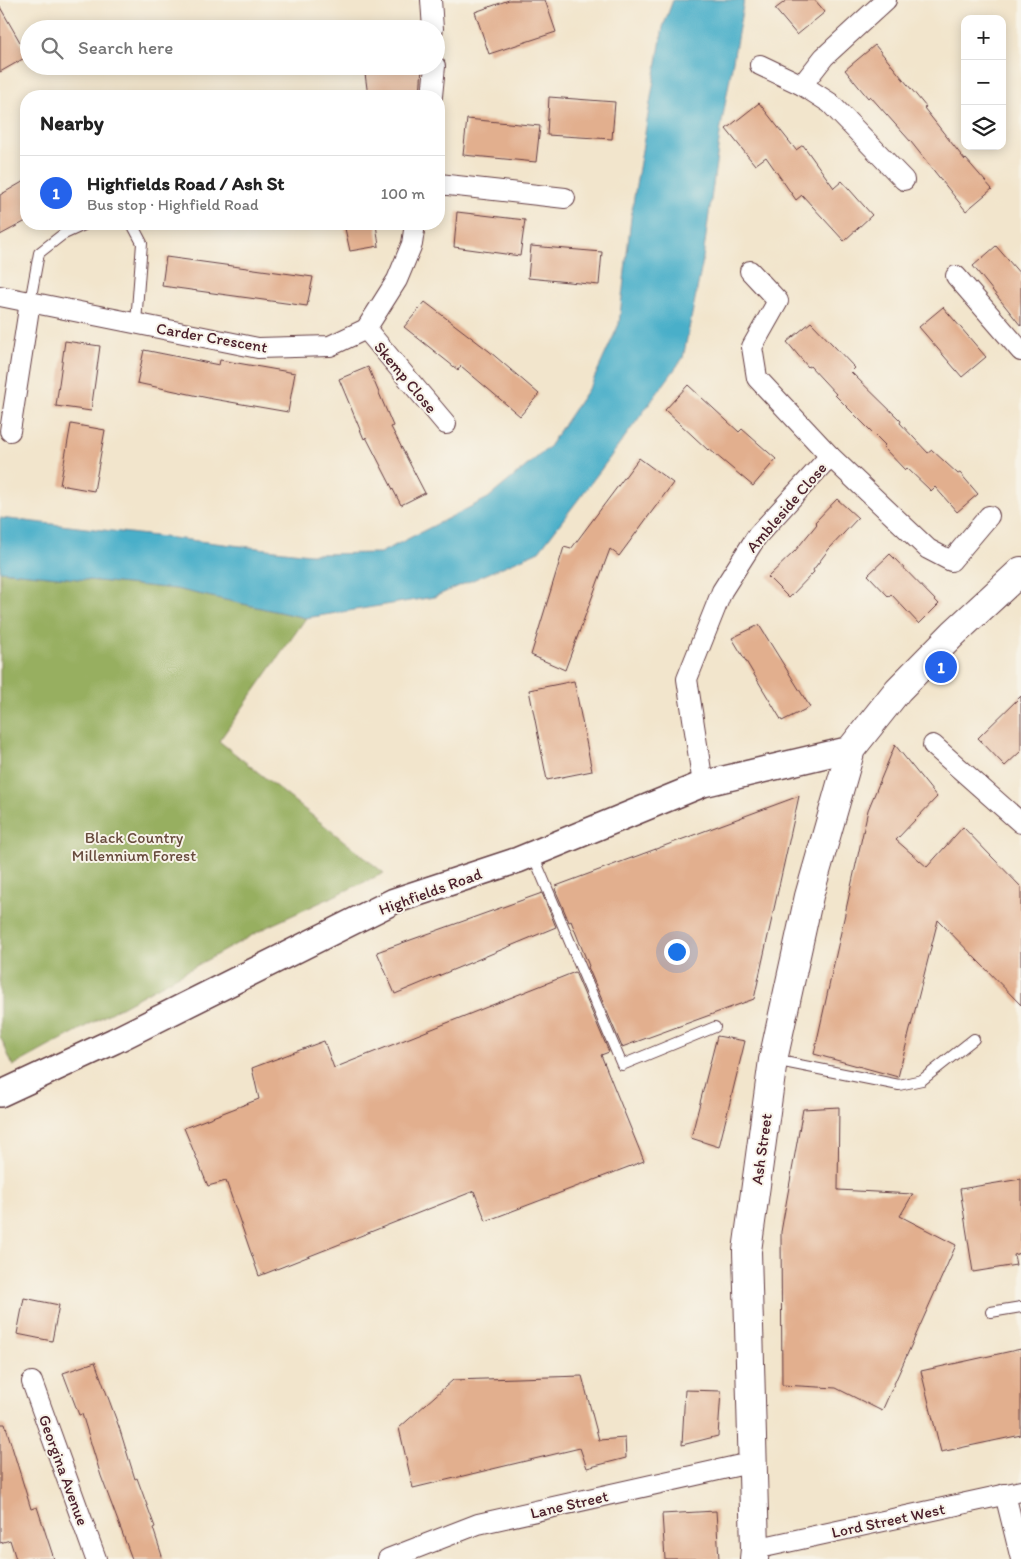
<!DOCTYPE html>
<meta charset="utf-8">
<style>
body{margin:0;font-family:Itim,sans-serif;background:#f2f2f2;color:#222}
.controls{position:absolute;right:15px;top:15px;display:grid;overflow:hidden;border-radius:10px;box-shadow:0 2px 12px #0003}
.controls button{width:45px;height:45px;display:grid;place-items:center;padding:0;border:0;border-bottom:1px solid #e0e0e0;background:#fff;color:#222;font:25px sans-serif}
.you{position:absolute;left:676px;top:951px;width:18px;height:18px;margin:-12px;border:4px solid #fff;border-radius:50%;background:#1a73e8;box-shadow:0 0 0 8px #1a73e833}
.badge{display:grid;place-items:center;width:32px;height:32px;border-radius:50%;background:#2563eb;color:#fff;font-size:16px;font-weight:700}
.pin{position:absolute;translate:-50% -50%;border:2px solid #fff;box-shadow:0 1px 5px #0006}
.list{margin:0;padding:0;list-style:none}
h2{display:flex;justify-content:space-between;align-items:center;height:65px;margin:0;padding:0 20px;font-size:21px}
h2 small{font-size:16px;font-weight:400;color:#767676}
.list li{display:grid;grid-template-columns:32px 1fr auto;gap:15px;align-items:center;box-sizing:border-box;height:75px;padding:0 20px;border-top:1px solid #e0e0e0}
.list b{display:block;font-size:19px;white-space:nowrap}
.list p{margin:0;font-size:16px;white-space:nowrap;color:#767676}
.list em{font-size:16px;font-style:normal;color:#767676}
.icon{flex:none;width:28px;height:28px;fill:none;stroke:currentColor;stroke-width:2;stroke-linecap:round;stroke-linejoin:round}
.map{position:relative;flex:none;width:1021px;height:1559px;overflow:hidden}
.search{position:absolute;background:#fff;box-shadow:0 2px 12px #0003;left:20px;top:20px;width:425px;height:55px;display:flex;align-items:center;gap:12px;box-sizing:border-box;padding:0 18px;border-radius:28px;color:#767676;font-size:19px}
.panel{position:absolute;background:#fff;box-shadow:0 2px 12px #0003;left:20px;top:90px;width:425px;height:140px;border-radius:20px}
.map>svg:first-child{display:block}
.forest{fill:#97af60;stroke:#706746}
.water{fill:#49afc9;stroke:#4a677a}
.building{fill:#e2af8e}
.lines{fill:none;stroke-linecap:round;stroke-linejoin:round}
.service-casing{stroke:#633d43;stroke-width:12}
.minor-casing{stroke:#633d43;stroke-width:22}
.tertiary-casing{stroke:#633d43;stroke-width:28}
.secondary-casing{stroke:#633d43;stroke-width:30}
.service{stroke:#fff;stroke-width:10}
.minor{stroke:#fff;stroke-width:20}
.tertiary{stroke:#fff;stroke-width:25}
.secondary{stroke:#fff;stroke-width:28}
.labels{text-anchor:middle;stroke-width:4;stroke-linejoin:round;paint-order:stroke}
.street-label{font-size:16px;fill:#4a1f2b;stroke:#f7f3e8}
.park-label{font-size:16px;fill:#674a3c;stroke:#f7f3e8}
</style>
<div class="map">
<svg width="1021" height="1559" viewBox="0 0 1021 1559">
<rect width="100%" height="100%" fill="#f7f3e8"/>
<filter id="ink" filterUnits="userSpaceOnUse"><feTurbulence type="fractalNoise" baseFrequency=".02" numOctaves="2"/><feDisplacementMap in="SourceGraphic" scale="10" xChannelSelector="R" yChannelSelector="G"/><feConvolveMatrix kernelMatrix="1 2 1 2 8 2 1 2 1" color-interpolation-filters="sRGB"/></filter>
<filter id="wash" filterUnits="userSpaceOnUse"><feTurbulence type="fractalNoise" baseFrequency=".0096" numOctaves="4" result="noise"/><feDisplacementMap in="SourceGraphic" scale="20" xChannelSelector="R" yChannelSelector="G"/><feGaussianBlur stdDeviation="1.12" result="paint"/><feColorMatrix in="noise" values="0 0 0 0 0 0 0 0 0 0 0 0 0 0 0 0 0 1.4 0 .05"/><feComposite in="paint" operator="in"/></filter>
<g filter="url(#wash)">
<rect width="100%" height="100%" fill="#f2e5cc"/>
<path class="forest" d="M0,571l176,18 130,29 -87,123 165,132 -115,53 -256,140 -13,-30z"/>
<path class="water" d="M673,0h71l-23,127 -19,138 -19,93 -83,113 -61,80 -105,46 -128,21 -130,-29 -176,-18v-53l310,36 70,-1 108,-55 60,-50 44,-65 27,-59 13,-115 31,-182z"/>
<g id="blocks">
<g class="building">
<path d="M509,0h36l11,32 -67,22 -14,-42z"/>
<path d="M787,0h28l10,12 -28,23 -22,-26z"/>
<path d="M0,7l28,49 -28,16z"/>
<path d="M875,45l51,62 -2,1 41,52 1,-1 26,30 -26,22 -55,-69 -41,-46 -2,2 -23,-28z"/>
<path d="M364,66h58l-2,30h-52z"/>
<path d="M549,97l66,5 -3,37 -65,-4z"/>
<path d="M759,103l37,47 7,-5 31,43 8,-7 30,34 -28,26 -42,-46 -6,5 -30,-43 -11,8 -29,-36z"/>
<path d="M467,119l73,7 -4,36 -73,-7z"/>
<path d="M26,180v41l-26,14v-40z"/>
<path d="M457,212l68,8 -5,36 -66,-9z"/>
<path d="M344,224h32l3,22 -29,5z"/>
<path d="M531,246l71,6 -3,33 -71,-7z"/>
<path d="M996,246l25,29v51l-48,-60z"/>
<path d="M166,257l147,20 -6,29 -145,-20z"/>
<path d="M425,302l64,49 50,43 -19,22 -59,-50 -3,4 -54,-43z"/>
<path d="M943,307l43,50 -24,20 -43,-50z"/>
<path d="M811,322l44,46 -4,4 50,49 -1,2 28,30 4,-3 26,24 2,-1 18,21 -21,18 -22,-25 -4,4 -24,-23 -2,2 -22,-23 2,-2 -50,-50 1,-1 -26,-28 -2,1 -21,-25z"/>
<path d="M65,341l35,5 -9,65 -35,-5z"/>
<path d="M144,350l75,15 1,-5 75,13 -7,39 -75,-13 -76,-16z"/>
<path d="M368,367l25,59 -2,1 34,66 -24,12 -35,-68 -2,2 -25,-60z"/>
<path d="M688,385l51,47 3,-3 34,30 -23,27 -44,-37 -1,1 -43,-40z"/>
<path d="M71,424l34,6 -11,61 -34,-6z"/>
<path d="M639,458l34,25 -54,73 -9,-7 -45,121 -34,-15 33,-108 7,2z"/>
<path d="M837,499l21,19 -29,31 -16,21 1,2 -25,26 -21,-21 27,-26 22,-27 -2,-2z"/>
<path d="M890,554l49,50 -20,20 -28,-30 -2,3 -21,-22z"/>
<path d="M759,625l51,82 -28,14 -50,-83z"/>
<path d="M574,681l18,90 -45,9 -18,-90z"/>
<path d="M1021,696v55l-16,15 -27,-28z"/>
<path d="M895,745l42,52 -41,43 31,27 36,-40 58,60v118l-83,-85 -40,157 -84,-23 54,-244z"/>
<path d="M799,796l-45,203 -132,48 -34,-80 1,-1 -18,-45 -2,1 -14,-33 2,-1 -1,-2z"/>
<path d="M542,893l14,34 -161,67 -18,-42z"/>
<path d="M575,972l34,80 -8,3 43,106 -158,60 -12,-30 -215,85 -33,-95 -18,5 -24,-58 75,-29 -7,-31 72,-27 10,27z"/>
<path d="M717,1036l28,5 -26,106 -28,-9z"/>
<path d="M839,1107l-1,83 75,4 -13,22 56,29 -74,166 -46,-23 -54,-3 -1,-153 22,-123z"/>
<path d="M1021,1179v74l-7,2 2,10 -43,7 -13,-83z"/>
<path d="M24,1298l35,7 -7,36 -35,-7z"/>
<path d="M1021,1349v86l-80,17 -20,-81z"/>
<path d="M95,1362l24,65 16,52 2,-1 18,49 -2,1 10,31h-31l-31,-83 -19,-62 -3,1 -16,-42z"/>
<path d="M582,1376l17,64 26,-2 1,20 -39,10 -7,-20 -167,40 -14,-60 54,-48z"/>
<path d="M685,1390l36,1 -3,45 -36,9z"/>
<path d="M0,1424h5l26,85 6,-2 17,52h-38l-6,-19 -10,3z"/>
<path d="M716,1511l3,48h-54l-3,-45z"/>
</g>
</g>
</g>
<g filter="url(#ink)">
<use href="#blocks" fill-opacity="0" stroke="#633d43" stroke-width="1"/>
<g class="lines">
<defs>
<g id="service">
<path d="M132,224l10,19 -6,80"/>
<path d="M30,302l9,-49 23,-18 24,-11"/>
<path d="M533,855l89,210 93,-38"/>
<path d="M774,1060l125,25 23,-5 52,-41"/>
<path d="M991,1312l30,-5"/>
</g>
<g id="minor">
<path d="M431,0l2,29"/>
<path d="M760,65l42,20 28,18 74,77"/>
<path d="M802,85l22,-28 62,-57"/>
<path d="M432,96l3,-30"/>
<path d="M439,184l126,14"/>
<path d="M750,271l28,30 -26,46 5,31 73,78"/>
<path d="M956,276l65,75"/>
<path d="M0,296l258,52 72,-2 36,-17 31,-49 15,-36 3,-20"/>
<path d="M366,329l80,95"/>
<path d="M10,431l20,-129"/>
<path d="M933,745l88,78"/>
<path d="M703,784l-16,-105 35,-88 35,-55 73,-80 98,93 23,12 38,-45"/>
<path d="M32,1382l64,177"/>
<path d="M1005,1494l16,65"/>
<path d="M755,1549l266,-58"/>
<path d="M388,1559l90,-35 276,-62"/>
</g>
<path id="tertiary" d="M0,1094l114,-53 280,-140 124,-41 185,-76 148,-35"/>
<path id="secondary" d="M754,1559l1,-10 -8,-298 26,-191 36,-164 42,-147 47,-59 56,-57 67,-62"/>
</defs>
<use href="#service" class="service-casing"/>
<use href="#minor" class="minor-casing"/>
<use href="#tertiary" class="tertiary-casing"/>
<use href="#secondary" class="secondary-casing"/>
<use href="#service" class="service"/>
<use href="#minor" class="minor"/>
<use href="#tertiary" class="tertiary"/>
<use href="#secondary" class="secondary"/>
</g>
</g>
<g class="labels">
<g class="street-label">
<text transform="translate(212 337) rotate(10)" y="6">Carder Crescent</text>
<text transform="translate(406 377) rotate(50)" y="6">Skemp Close</text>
<text transform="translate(786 507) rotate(-49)" y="6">Ambleside Close</text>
<text transform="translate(430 891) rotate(-20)" y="6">Highfields Road</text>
<text transform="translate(761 1149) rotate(-82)" y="6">Ash Street</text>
<text transform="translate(64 1470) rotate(70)" y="6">Georgina Avenue</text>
<text transform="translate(569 1504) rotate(-13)" y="6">Lane Street</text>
<text transform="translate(888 1520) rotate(-12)" y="6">Lord Street West</text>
</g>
<g class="park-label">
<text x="134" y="843">Black Country<tspan x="134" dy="18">Millennium Forest</tspan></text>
</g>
</g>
</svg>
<div class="controls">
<button>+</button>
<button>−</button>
<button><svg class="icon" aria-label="layers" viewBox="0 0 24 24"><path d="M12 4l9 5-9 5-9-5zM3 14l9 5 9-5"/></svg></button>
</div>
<div class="you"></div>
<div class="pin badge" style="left:941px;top:667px">1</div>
<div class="search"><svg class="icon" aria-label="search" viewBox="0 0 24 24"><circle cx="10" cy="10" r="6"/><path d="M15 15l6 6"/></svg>Search here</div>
<section class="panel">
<h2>Nearby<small></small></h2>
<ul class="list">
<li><span class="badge">1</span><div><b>Highfields Road / Ash St</b><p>Bus stop · Highfield Road</p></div><em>100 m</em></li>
</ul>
</section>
</div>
